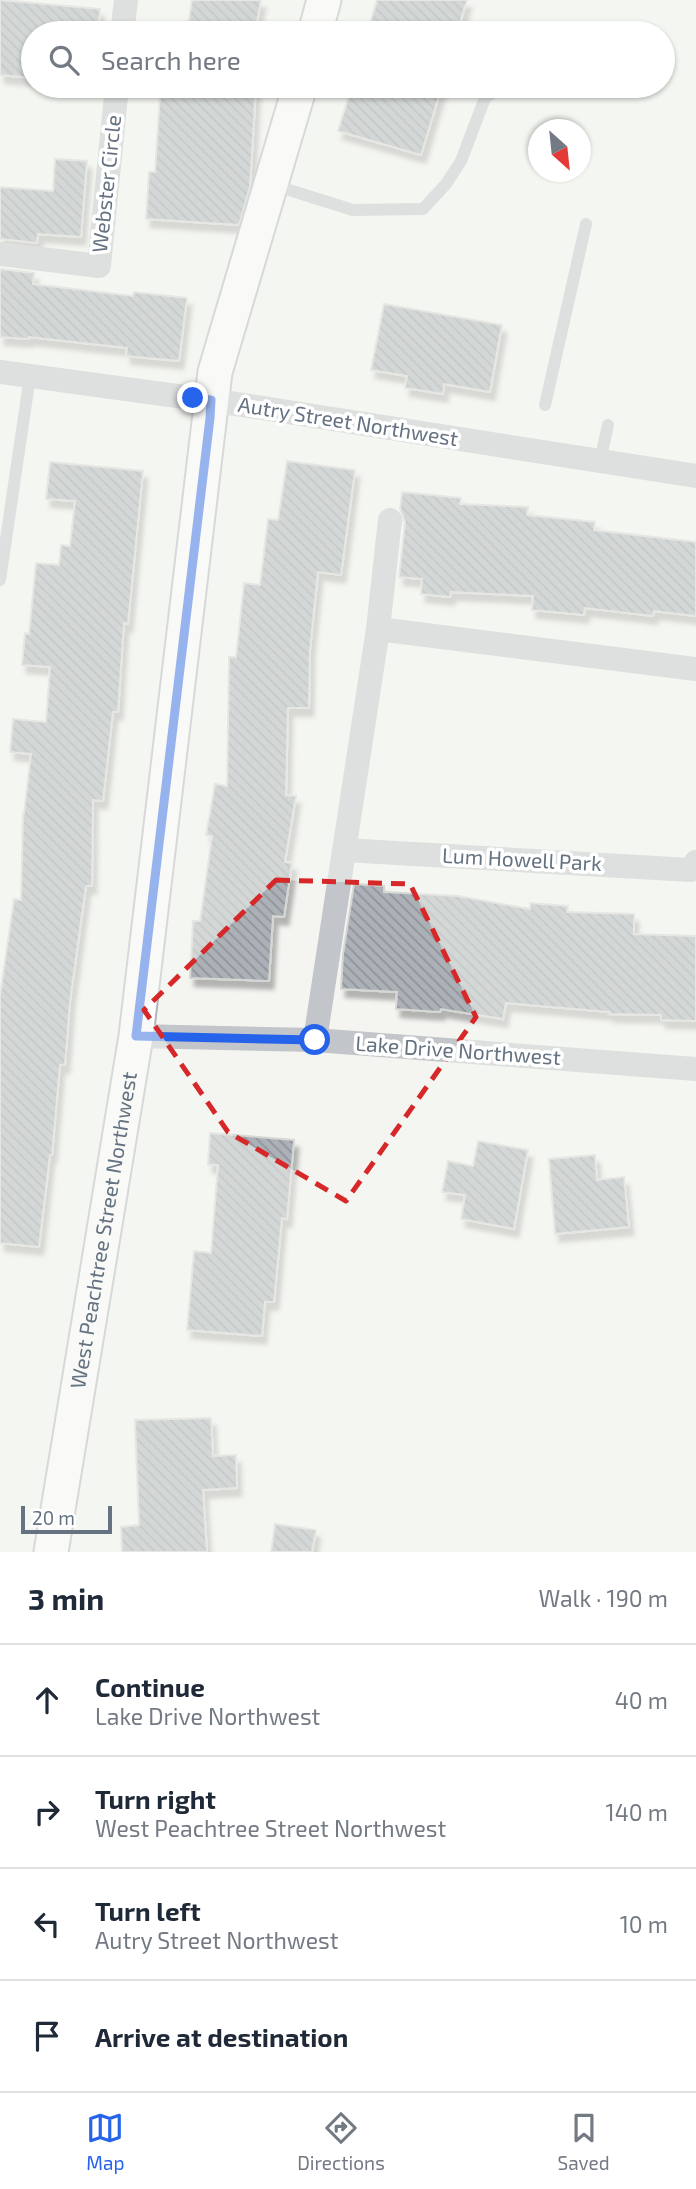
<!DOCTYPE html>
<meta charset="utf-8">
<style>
body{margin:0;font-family:"Exo 2",sans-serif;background:#f6f6f7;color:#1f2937}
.compass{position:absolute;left:528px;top:119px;width:63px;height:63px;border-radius:50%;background:#fff;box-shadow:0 2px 5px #0004;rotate:153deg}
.scale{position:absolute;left:21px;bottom:18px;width:91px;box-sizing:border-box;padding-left:7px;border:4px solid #647281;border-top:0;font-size:19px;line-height:24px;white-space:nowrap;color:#647281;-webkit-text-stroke:5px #fff;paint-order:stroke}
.stop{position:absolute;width:21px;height:21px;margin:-16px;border:5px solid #2563eb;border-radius:50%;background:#fff}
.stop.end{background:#2563eb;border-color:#fff;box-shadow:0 2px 7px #0008}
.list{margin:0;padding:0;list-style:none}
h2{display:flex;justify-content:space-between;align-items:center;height:91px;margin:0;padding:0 28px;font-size:30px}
h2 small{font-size:23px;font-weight:400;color:#747a83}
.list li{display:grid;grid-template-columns:46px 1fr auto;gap:21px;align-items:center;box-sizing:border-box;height:112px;padding:0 28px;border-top:2px solid #e0e1e3}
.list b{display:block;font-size:26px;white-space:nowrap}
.list p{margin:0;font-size:23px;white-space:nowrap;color:#747a83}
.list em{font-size:23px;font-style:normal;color:#747a83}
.icon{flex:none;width:38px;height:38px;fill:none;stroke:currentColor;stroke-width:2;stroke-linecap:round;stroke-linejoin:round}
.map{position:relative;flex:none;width:696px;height:1552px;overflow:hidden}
.search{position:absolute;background:#fff;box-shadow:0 2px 5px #0004;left:21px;right:21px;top:21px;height:77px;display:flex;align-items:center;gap:18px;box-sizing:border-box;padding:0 24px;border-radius:38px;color:#747a83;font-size:26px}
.sheet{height:539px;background:#fff}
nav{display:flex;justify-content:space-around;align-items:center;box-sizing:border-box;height:98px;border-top:2px solid #e0e1e3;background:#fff;font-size:19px;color:#747a83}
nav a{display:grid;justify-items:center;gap:4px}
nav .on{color:#2563eb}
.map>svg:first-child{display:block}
.building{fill:url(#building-back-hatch);stroke:#d6d6d4;stroke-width:2;filter:url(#shadow)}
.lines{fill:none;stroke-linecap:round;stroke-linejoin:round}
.secondary-casing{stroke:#b2b7bb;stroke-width:37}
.lane{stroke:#c2c5c9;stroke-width:12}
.street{stroke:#c2c5c9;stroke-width:24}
.secondary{stroke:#fff;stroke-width:33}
.route{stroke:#2563eb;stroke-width:9}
.marked{fill:none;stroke:#d62828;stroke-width:5;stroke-dasharray:14 9;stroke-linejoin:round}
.labels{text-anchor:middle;stroke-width:7;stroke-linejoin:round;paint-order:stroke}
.street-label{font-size:21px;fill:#647281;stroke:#fff}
</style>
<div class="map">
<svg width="696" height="1552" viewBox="0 0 696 1552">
<defs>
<pattern id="building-back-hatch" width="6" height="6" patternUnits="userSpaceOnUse" patternTransform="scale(1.75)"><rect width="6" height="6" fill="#abb1b6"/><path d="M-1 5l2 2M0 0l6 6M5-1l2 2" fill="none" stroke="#8f9499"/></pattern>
<filter id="shadow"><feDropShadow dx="4.5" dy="8" stdDeviation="2" flood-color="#0004"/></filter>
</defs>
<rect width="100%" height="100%" fill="#f4f5f1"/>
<g class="building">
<path d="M0,0l100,9 -2,24h-65v45l-33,-3z"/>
<path d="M192,0h69l-6,33h-68z"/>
<path d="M377,0h90l-10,33h-90z"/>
<path d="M175,86h81l-6,101 -11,38 -93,-6 3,-47h6l5,-77 14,1z"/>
<path d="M352,86h90l-21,69 -83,-24z"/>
<path d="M55,159l32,2 -6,76 -43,-3 -1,9 -37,-4v-52l53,4z"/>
<path d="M0,269l34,4 -1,11 100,12 1,-4 53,6 -8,63 -53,-5 1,-8 -98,-11v2l-29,-2z"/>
<path d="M384,304l118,21 -12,67 -46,-8 -1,10 -38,-6 2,-12 -36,-6z"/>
<path d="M287,461l68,9 -14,105 -23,-3 -8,78 -1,58h-21l-2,87 10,1 -11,66 7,1 -8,54 -11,-1 -4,65 -79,-3 3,-57h7l12,-85 -6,-1 9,-51 12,2 2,-129h7l8,-74 16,2 8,-66 10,1z"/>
<path d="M50,462l93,9 -15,153 -4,-1 -6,89h-5l-10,89 -10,-1 -1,86h-6l-16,115 -5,64h-5l-8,90h-2l-11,92 -39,-4v-248l14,-96 7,1 2,-87h1l7,-59 -21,-2 3,-33 33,3 4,-55 -28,-2 3,-32 4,1 7,-71 23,2 2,-20 9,1 5,-45 -29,-2z"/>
<path d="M402,492l59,6 -1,6 68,3 -1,8 68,7 -1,8 102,12v74l-42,-5 -1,5 -68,-8 -1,7 -52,-5 1,-14 -82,-4 -1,5 -29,-3 1,-15 -23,-2 6,-55 -5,-13z"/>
<path d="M354,884l30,2v6l74,4 72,13v-6l38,3 -1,6 67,2v20l62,2v85l-35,-1v-5l-52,-1 1,-2 -104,-9 -3,16 -62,-10 -1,3 -44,-3 1,-17 -56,-3 2,-35z"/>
<path d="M210,1133l84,7 -7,79 -5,-1 -8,84h-9l-3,34 -75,-6 7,-79 17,2 7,-88h-10z"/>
<path d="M478,1141l50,9 -14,79 -53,-10 4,-24 -23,-3 6,-31 25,5z"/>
<path d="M595,1155l2,25 27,-3 5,50 -74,7 -6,-75z"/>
<path d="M211,1418l2,38 23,-1 1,33 -34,2 4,62h-85l-1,-25 18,-2 -4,-105z"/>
<path d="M275,1524l41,6 -4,22h-41z"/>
</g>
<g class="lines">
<defs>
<g id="secondary">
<path d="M315,33l9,-33"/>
<path id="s1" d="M51,1552l85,-516 79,-664 85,-286"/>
</g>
</defs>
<use href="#secondary" class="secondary-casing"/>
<g class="lane">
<path d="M273,185l80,25 70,-1 23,-25 15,-23 24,-63 17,-12"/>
<path d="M545,405l41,-181"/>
<path d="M600,461l8,-36"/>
<path d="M0,580l30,-204"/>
</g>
<g class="street">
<path d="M122,33l4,-33"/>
<path d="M0,254l99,12 18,-180"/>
<path d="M0,372l243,33 453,71"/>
<path d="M378,629l318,40"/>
<path d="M344,850l346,20 6,-8"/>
<path d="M136,1036l179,4 381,29"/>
<path d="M315,1040l63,-411 12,-109"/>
</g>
<use href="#secondary" class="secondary"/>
</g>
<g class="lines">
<path class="route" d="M193,398l18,2 -1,18 -74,618 179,4"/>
</g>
<path d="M0 0H696V1552H0ZM276,880l134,4 66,133 -130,184 -118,-69 -84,-122z" fill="#f4f5f1" fill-opacity=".55" fill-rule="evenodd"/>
<path class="marked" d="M276,880l134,4 66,133 -130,184 -118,-69 -84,-122z"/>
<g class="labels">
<g class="street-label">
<text transform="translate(107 184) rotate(-84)" y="7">Webster Circle</text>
<text transform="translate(348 422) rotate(9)" y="7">Autry Street Northwest</text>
<text transform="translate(522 860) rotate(3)" y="7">Lum Howell Park</text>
<text transform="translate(458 1051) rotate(4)" y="7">Lake Drive Northwest</text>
<text dy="7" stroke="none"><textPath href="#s1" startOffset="326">West Peachtree Street Northwest</textPath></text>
</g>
</g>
</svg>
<svg class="compass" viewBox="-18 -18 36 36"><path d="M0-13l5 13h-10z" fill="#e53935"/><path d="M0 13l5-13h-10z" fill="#747a83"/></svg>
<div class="scale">20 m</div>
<div class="stop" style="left:315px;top:1040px"></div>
<div class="stop end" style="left:193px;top:398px"></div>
<div class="search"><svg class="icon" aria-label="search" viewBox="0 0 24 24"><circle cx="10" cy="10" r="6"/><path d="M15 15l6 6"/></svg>Search here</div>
</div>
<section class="sheet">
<h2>3 min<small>Walk · 190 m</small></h2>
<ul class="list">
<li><svg class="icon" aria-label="ahead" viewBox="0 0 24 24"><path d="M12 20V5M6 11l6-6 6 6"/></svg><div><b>Continue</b><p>Lake Drive Northwest</p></div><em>40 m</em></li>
<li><svg class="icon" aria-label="right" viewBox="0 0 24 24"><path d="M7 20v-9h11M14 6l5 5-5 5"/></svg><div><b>Turn right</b><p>West Peachtree Street Northwest</p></div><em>140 m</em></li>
<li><svg class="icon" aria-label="left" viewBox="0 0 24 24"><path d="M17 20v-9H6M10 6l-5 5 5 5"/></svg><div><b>Turn left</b><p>Autry Street Northwest</p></div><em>10 m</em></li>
<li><svg class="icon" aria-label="arrive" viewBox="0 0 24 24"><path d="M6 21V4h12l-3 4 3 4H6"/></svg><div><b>Arrive at destination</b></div></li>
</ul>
</section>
<nav>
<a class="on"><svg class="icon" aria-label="map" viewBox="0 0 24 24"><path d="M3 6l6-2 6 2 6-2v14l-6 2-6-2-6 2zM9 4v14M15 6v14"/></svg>Map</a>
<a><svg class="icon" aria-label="directions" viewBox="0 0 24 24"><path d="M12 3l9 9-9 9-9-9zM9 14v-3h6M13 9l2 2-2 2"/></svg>Directions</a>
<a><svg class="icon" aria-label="saved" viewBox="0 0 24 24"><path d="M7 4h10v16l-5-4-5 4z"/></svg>Saved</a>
</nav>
